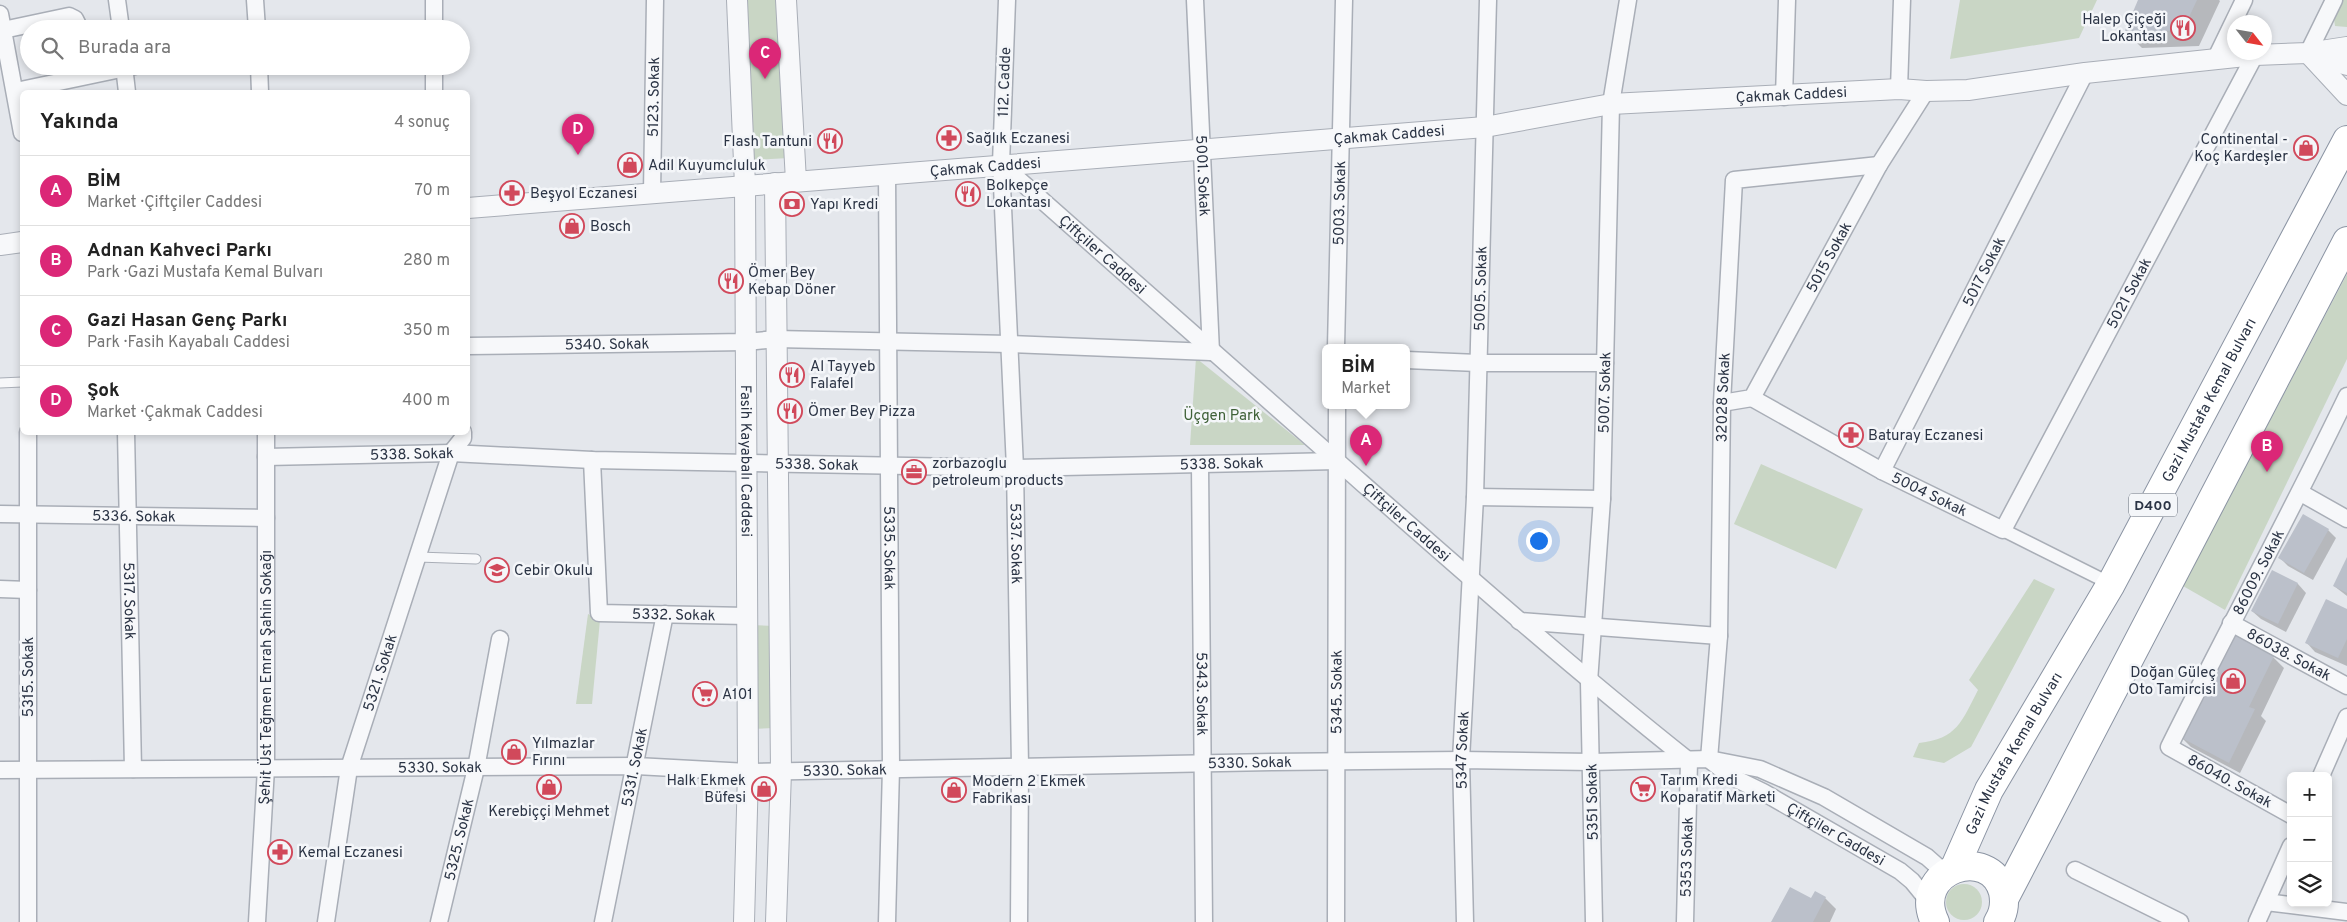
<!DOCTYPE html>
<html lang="tr">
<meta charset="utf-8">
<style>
body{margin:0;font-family:Overpass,sans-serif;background:#f2f2f2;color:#222}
.controls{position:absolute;right:15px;bottom:15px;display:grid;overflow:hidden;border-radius:8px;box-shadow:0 2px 8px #0003}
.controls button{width:45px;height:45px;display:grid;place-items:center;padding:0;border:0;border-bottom:1px solid #e0e0e0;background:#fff;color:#222;font:25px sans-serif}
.compass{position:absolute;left:2227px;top:15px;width:45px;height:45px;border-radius:50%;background:#fff;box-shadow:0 2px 8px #0003;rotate:121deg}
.you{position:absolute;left:1538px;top:540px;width:18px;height:18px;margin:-12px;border:4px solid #fff;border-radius:50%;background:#1a73e8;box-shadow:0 0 0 8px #1a73e833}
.badge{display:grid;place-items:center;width:32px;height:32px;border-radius:50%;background:#db2777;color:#fff;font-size:16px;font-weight:700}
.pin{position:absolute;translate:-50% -41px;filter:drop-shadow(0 1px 2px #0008)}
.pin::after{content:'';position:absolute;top:26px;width:18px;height:15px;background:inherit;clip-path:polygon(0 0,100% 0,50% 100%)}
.popup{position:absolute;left:1322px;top:344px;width:88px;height:65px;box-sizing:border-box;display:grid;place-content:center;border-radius:8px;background:#fff;filter:drop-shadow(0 1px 4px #0005);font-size:16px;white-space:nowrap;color:#767676}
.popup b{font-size:19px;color:#222}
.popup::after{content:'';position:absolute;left:50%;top:100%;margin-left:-10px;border:10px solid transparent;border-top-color:#fff}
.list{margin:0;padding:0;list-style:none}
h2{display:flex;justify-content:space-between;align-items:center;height:65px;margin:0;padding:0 20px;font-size:21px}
h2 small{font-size:16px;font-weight:400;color:#767676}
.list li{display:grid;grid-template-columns:32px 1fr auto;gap:15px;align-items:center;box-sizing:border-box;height:70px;padding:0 20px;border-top:1px solid #e0e0e0}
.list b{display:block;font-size:19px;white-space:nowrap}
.list p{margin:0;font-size:16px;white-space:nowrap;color:#767676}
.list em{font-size:16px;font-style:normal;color:#767676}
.icon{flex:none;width:28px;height:28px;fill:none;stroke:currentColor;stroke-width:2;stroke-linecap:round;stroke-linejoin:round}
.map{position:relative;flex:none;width:2347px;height:922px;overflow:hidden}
.search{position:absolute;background:#fff;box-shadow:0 2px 8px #0003;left:20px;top:20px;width:450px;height:55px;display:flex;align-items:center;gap:12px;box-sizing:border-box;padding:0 18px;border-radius:28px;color:#767676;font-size:19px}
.panel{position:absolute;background:#fff;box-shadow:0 2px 8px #0003;left:20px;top:90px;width:450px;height:345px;border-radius:8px}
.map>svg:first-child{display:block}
.green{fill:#c9d6c5}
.shadow{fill:#0003}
.building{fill:#bbc0ca}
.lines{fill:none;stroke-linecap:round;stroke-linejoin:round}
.service-casing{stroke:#a9aeb7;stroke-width:11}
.pedestrian-casing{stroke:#a9aeb7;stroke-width:15}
.minor-casing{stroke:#a9aeb7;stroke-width:19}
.tertiary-casing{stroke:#a9aeb7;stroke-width:22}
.trunk-casing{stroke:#8b94a3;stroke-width:30}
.service{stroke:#f7f8fa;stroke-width:9}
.pedestrian{stroke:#f7f8fa;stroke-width:12}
.minor{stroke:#f7f8fa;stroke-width:16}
.tertiary{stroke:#f7f8fa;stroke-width:20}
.trunk{stroke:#fff;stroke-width:28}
.labels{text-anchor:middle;stroke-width:5;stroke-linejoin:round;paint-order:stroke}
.shield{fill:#f4f6f9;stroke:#676e7b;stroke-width:1}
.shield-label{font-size:14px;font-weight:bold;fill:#2b3445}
.poi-label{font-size:15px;fill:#2b3445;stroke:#f4f6f9;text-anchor:start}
.street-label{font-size:15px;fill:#2b3445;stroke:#f4f6f9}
.park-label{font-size:15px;fill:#3f6138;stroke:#f4f6f9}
</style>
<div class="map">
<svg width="2347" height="922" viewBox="0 0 2347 922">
<rect width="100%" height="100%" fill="#e4e7ec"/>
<g class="green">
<path d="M743,0h37l9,158 -39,2z"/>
<path d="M1960,0h137l-18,38 -129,21z"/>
<path d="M2343,0h4v27l-12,-1 -1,-7z"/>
<path d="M2347,274v85l-122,251 -42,-24z"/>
<path d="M1196,358l109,87h-115z"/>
<path d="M1761,464l102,45 -27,60 -102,-45z"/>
<path d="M2034,579l21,10 -84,158 -27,16 -31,-6 6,-14c38,-4 43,-22 59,-53l-9,-10z"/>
<path d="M588,614l12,6 -8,84h-16z"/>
<path d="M750,625l25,1 -1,102 -22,1z"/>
<circle cx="1964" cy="902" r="18"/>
</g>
<g class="shadow">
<path d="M2140,0h79l1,1 -21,45 -57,2 -16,-16z"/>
<path d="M2328,530l8,8 -23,42 -25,-14 -8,-8z"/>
<path d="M2347,560v36l-13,-10z"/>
<path d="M2272,572l26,12 8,9 -20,39 -25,-13 -9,-8z"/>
<path d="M2347,610v56l-32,-14 -8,-9z"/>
<path d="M2273,657l11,11 -23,48 5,5 -26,52 -49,-26 -11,-11z"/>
<path d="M1825,898l11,11 -6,13h-58l40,-22z"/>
</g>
<g class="building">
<path d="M2138,0h59l-14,30 -59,3z"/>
<path d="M2303,514l26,15 -25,44 -26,-15z"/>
<path d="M2347,557v36l-14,-7z"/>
<path d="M2272,570l26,13 -20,41 -27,-13z"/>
<path d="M2326,599l21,10v30l-9,19 -33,-15z"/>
<path d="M2230,632l44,24 -25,51 6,2 -26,54 -51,-27z"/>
<path d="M1790,887l21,11 4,-7 11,6 -13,25h-42z"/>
</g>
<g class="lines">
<defs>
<g id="service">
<path d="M0,383l22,-1"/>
<path d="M418,557l58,2"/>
</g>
<path id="pedestrian" d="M2003,530l108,54"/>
<g id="minor">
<path d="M117,0l4,29"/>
<path d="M255,0l2,29"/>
<path id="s1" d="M1007,0l-6,164 14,304 5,298 -1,156"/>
<path id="s2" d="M1195,0l16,352"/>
<path d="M0,14l22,119"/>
<path d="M434,29v-29"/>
<path d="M3,30l66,-14 6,3 5,10"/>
<path d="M2308,53l26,-53"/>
<path d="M2215,60l29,-60"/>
<path d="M124,66l3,26"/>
<path d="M259,66l1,26"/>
<path d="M1899,89l3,-89"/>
<path d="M16,91l119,-25"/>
<path d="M434,92v-26"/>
<path d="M1784,97l3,-97"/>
<path id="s3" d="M1001,164c112,100 224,199 336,297 116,102 231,204 352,300"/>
<path id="s4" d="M887,174l4,594 -4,154"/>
<path id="s5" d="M652,193l3,-193"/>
<path id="s6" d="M468,346l278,-4 30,-3 233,5 202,8"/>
<path id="s7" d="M1336,347l8,-347"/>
<path d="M1406,360l72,3h127"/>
<path id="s8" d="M1752,398l130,73 121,59 252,-475"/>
<path id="s9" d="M1722,403l30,-5 127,-233 47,-74"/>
<path d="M28,432v490"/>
<path id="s10" d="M126,432l7,337"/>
<path id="s11" d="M266,457l185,-4 141,7 423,8 322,-7"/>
<path id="s12" d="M592,460l7,153 148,3"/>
<path id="s13" d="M1200,465l4,457"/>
<path id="s14" d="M1882,471l203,-398"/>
<path d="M2301,493l46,26"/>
<path d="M1475,497l127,2"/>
<path id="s15" d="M0,514l266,4"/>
<path d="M0,589l28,1"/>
<path d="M1519,621l200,15"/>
<path id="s16" d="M2231,623l116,63"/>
<path id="s17" d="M1709,759l10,-123 3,-233 12,-223 145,-15"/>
<path id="s18" d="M1711,761l19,15 33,16 137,79 12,10 18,22"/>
<path id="s19" d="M0,770l636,-4 112,6 525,-10 188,-2 131,2 117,-3 51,10 64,28 103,60 18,16"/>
<path d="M2321,776l26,-59"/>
<path id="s20" d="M2291,815l-122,-68c58,-117 121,-232 178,-351"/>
<path d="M2075,870l105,52"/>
<path d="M2266,902l81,10"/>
<path id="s21" d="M257,922l9,-154v-336"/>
<path id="s22" d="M326,922l23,-154 102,-315 12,-15v-6"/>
<path id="s23" d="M439,922l37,-154 24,-129"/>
<path id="s24" d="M603,922l62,-308"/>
<path id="s25" d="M1336,922l1,-517"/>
<path id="s26" d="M1465,922l-4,-162 14,-263 13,-497"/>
<path id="s27" d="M1594,922l-5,-240 13,-183 9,-395 17,-104"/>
<path id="s28" d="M1685,922l4,-161"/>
<path d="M2257,922l34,-76"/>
</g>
<g id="tertiary">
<path id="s29" d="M737,0l8,185 3,587 -4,150"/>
<path d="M786,0l10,181"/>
<path d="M2308,53l39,42"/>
<path d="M2312,55l35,10"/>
<path d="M775,183l6,588 -5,151"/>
<path id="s30" d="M468,208l1017,-81 126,-23 288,-15 27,2 42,-1 117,-17 170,-18 53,-2 39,-6"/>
<path d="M0,245l22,-3"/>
</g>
<g id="trunk">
<path id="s31" d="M1955,867l34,-77 122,-206 236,-444"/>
<path d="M2004,899l343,-658"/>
<path d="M1935,922c-25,-52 55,-79 68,-30 2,10 1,21 -5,30"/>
</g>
</defs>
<use href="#service" class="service-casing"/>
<use href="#pedestrian" class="pedestrian-casing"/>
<use href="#minor" class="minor-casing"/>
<use href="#tertiary" class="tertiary-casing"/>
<use href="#trunk" class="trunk-casing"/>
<use href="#service" class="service"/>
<use href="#pedestrian" class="pedestrian"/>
<use href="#minor" class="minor"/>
<use href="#tertiary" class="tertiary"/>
<use href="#trunk" class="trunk"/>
</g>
<defs>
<symbol id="restaurant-ring" viewBox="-11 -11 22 22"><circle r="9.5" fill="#f4f6f9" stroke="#d1495b" stroke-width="1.5"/><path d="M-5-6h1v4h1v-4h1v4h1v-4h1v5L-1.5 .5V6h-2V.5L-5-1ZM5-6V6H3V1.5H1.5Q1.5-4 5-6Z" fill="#d1495b"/></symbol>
<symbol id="pharmacy-ring" viewBox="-11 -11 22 22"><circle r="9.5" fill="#f4f6f9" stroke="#d1495b" stroke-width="1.5"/><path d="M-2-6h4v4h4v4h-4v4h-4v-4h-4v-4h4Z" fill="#d1495b"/></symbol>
<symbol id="shop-ring" viewBox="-11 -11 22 22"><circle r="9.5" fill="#f4f6f9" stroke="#d1495b" stroke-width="1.5"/><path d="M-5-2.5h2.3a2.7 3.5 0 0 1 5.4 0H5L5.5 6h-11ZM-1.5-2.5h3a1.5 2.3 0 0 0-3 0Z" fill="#d1495b"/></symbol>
<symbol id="bank-ring" viewBox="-11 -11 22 22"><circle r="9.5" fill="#f4f6f9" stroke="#d1495b" stroke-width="1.5"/><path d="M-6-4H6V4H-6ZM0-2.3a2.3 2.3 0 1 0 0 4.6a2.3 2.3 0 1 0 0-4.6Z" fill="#d1495b"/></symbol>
<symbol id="office-ring" viewBox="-11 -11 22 22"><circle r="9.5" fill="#f4f6f9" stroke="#d1495b" stroke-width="1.5"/><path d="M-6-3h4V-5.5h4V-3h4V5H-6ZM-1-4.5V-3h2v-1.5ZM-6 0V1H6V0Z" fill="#d1495b"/></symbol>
<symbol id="school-ring" viewBox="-11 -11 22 22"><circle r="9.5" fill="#f4f6f9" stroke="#d1495b" stroke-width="1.5"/><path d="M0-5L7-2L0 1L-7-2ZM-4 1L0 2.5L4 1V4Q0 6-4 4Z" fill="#d1495b"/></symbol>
<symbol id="supermarket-ring" viewBox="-11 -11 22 22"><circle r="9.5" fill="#f4f6f9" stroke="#d1495b" stroke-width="1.5"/><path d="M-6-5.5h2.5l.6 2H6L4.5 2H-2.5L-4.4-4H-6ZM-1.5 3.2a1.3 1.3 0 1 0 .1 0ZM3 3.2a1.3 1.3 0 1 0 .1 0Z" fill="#d1495b"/></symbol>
</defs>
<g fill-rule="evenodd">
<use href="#restaurant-ring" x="2169" y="14" width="28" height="28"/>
<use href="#pharmacy-ring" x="935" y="124" width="28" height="28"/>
<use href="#restaurant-ring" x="816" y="127" width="28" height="28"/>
<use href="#shop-ring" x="2292" y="134" width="28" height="28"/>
<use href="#shop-ring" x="616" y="151" width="28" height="28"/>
<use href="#pharmacy-ring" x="498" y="179" width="28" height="28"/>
<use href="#restaurant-ring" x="954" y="180" width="28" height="28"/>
<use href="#bank-ring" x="778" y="190" width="28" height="28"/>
<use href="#shop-ring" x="558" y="212" width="28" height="28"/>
<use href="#restaurant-ring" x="717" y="267" width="28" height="28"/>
<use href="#restaurant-ring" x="778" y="361" width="28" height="28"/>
<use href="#restaurant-ring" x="776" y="397" width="28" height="28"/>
<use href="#pharmacy-ring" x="1837" y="421" width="28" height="28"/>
<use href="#office-ring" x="900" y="458" width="28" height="28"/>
<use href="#school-ring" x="483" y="556" width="28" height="28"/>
<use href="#shop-ring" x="2219" y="667" width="28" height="28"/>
<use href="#supermarket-ring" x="691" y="680" width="28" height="28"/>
<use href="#shop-ring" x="500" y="738" width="28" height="28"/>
<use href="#shop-ring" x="535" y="773" width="28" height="28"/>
<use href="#shop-ring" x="750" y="775" width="28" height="28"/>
<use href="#supermarket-ring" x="1629" y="775" width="28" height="28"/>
<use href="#shop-ring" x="940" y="776" width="28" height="28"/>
<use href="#pharmacy-ring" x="266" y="838" width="28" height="28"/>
</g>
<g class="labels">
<rect class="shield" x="2129" y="493.5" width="48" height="23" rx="4"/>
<g class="shield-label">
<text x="2153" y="510">D400</text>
</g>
<g class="poi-label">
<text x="2166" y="24" text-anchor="end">Halep Çiçeği<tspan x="2166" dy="17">Lokantası</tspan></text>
<text x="966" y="143">Sağlık Eczanesi</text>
<text x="2288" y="144" text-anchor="end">Continental -<tspan x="2288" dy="17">Koç Kardeşler</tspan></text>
<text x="812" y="146" text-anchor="end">Flash Tantuni</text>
<text x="648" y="170">Adil Kuyumcluluk</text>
<text x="986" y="190">Bolkepçe<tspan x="986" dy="17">Lokantası</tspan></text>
<text x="530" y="198">Beşyol Eczanesi</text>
<text x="810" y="209">Yapı Kredi</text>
<text x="590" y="231">Bosch</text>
<text x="748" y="277">Ömer Bey<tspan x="748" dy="17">Kebap Döner</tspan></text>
<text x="810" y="371">Al Tayyeb<tspan x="810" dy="17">Falafel</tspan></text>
<text x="808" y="416">Ömer Bey Pizza</text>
<text x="1868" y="440">Baturay Eczanesi</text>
<text x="932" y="468">zorbazoglu<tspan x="932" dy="17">petroleum products</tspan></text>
<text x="514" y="575">Cebir Okulu</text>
<text x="2216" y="677" text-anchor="end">Doğan Güleç<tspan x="2216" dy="17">Oto Tamircisi</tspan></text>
<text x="722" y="699">A101</text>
<text x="532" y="748">Yılmazlar<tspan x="532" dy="17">Fırını</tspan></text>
<text x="746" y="785" text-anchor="end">Halk Ekmek<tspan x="746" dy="17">Büfesi</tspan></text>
<text x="1660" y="785">Tarım Kredi<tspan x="1660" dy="17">Koparatif Marketi</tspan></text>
<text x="972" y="786">Modern 2 Ekmek<tspan x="972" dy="17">Fabrikası</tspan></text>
<text x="549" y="816" text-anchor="middle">Kerebiççi Mehmet</text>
<text x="298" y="857">Kemal Eczanesi</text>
</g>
<g class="street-label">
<text transform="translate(1004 82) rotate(-88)" y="5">112. Cadde</text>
<text dy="5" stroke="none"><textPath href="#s30" startOffset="1329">Çakmak Caddesi</textPath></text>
<text dy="5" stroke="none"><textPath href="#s5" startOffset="96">5123. Sokak</textPath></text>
<text dy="5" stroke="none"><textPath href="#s30" startOffset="924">Çakmak Caddesi</textPath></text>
<text dy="5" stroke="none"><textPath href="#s30" startOffset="519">Çakmak Caddesi</textPath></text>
<text dy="5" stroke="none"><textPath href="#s2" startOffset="176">5001. Sokak</textPath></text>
<text dy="5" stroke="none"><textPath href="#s7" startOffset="144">5003. Sokak</textPath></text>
<text dy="5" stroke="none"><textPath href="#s3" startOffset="136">Çiftçiler Caddesi</textPath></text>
<text dy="5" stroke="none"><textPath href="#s9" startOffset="191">5015 Sokak</textPath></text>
<text dy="5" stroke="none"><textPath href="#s14" startOffset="224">5017 Sokak</textPath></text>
<text dy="5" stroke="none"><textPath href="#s26" startOffset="634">5005. Sokak</textPath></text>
<text dy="5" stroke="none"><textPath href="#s8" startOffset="552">5021 Sokak</textPath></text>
<text dy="5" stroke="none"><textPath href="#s6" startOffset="139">5340. Sokak</textPath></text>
<text dy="5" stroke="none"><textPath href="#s27" startOffset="530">5007. Sokak</textPath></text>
<text dy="5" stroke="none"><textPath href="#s17" startOffset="362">32028 Sokak</textPath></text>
<text dy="5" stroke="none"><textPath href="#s31" startOffset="532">Gazi Mustafa Kemal Bulvarı</textPath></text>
<text dy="5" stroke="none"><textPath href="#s11" startOffset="146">5338. Sokak</textPath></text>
<text dy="5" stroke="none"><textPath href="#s29" startOffset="461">Fasih Kayabalı Caddesi</textPath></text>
<text dy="5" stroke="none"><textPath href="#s11" startOffset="551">5338. Sokak</textPath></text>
<text dy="5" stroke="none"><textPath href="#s11" startOffset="956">5338. Sokak</textPath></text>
<text dy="5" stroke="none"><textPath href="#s8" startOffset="202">5004 Sokak</textPath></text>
<text dy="5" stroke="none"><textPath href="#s15" startOffset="134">5336. Sokak</textPath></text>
<text dy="5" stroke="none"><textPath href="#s3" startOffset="541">Çiftçiler Caddesi</textPath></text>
<text dy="5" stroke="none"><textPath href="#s1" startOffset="544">5337. Sokak</textPath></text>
<text dy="5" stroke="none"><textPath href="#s4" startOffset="374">5335. Sokak</textPath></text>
<text dy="5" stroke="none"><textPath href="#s20" startOffset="336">86009. Sokak</textPath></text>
<text dy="5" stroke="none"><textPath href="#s10" startOffset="169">5317. Sokak</textPath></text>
<text dy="5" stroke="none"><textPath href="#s12" startOffset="228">5332. Sokak</textPath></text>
<text dy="5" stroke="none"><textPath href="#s16" startOffset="66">86038. Sokak</textPath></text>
<text dy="5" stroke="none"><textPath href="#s22" startOffset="256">5321. Sokak</textPath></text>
<text transform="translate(28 677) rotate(-90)" y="5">5315. Sokak</text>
<text dy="5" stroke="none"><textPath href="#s21" startOffset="245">Şehit Üst Teğmen Emrah Şahin Sokağı</textPath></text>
<text dy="5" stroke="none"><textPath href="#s25" startOffset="230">5345. Sokak</textPath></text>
<text dy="5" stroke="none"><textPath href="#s13" startOffset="229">5343. Sokak</textPath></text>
<text dy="5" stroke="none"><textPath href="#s26" startOffset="172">5347 Sokak</textPath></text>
<text dy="5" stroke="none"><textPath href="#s31" startOffset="128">Gazi Mustafa Kemal Bulvarı</textPath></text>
<text dy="5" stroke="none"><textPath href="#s19" startOffset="1250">5330. Sokak</textPath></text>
<text dy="5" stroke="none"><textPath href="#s19" startOffset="440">5330. Sokak</textPath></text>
<text dy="5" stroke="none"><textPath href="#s24" startOffset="158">5331. Sokak</textPath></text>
<text dy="5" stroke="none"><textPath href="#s19" startOffset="845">5330. Sokak</textPath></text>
<text transform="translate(2230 781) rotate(29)" y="5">86040. Sokak</text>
<text transform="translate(1592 802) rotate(-91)" y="5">5351 Sokak</text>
<text dy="5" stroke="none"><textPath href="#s18" startOffset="145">Çiftçiler Caddesi</textPath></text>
<text dy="5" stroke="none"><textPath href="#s23" startOffset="85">5325. Sokak</textPath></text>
<text dy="5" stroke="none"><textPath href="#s28" startOffset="65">5353 Sokak</textPath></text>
</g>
<g class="park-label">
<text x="1222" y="420">Üçgen Park</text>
</g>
</g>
</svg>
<div class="controls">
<button>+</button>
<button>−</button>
<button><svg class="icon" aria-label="layers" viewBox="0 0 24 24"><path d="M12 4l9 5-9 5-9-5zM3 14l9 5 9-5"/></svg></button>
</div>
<svg class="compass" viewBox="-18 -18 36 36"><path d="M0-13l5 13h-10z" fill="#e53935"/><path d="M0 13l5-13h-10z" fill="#767676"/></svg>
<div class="you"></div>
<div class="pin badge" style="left:1366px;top:466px">A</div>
<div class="popup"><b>BİM</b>Market</div>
<div class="pin badge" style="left:2267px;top:472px">B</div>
<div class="pin badge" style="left:765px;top:79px">C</div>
<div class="pin badge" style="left:578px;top:155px">D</div>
<div class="search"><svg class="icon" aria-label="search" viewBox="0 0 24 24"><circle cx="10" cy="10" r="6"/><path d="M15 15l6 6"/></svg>Burada ara</div>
<section class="panel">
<h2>Yakında<small>4 sonuç</small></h2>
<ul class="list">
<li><span class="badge">A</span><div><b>BİM</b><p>Market · Çiftçiler Caddesi</p></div><em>70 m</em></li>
<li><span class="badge">B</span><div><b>Adnan Kahveci Parkı</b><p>Park · Gazi Mustafa Kemal Bulvarı</p></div><em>280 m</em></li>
<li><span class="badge">C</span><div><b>Gazi Hasan Genç Parkı</b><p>Park · Fasih Kayabalı Caddesi</p></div><em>350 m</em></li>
<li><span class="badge">D</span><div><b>Şok</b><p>Market · Çakmak Caddesi</p></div><em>400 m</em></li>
</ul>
</section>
</div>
